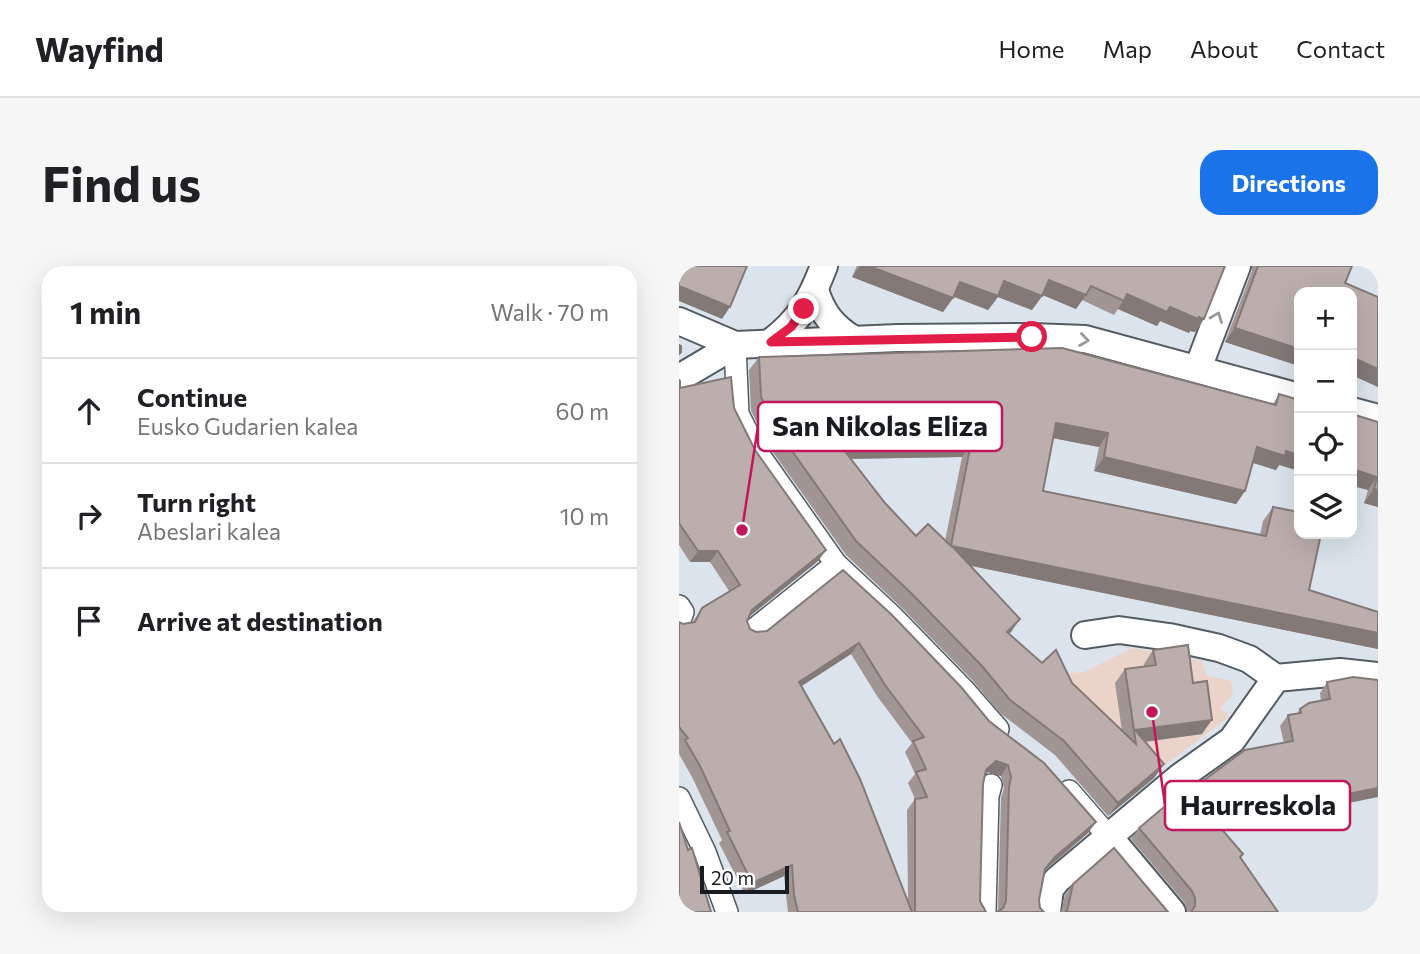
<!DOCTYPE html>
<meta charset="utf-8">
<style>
body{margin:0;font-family:Commissioner,sans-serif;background:#f6f6f6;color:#202124}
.controls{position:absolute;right:21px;top:21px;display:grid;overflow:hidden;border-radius:14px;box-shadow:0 7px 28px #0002}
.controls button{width:63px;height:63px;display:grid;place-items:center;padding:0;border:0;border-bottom:2px solid #e0e0e0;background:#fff;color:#202124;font:35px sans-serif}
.scale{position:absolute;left:21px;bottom:18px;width:89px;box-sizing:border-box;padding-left:7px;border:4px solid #191c20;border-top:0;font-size:19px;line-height:24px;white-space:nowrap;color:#191c20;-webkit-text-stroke:5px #fff;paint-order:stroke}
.stop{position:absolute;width:21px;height:21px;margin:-16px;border:5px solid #e11d48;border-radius:50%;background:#fff}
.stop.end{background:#e11d48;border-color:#fff;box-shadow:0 2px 7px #0008}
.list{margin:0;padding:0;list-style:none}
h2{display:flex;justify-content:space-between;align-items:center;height:91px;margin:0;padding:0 28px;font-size:30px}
h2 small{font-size:23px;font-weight:400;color:#757577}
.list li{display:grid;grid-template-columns:46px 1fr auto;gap:21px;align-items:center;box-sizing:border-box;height:105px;padding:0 28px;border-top:2px solid #e0e0e0}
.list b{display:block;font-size:26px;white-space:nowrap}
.list p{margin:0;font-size:23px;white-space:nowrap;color:#757577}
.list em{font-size:23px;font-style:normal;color:#757577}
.icon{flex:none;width:38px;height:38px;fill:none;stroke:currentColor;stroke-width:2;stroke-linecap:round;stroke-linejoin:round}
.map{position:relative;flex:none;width:699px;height:646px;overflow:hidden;border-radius:21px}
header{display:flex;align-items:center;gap:42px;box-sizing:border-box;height:98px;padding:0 35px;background:#fff;border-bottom:2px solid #e0e0e0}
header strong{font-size:33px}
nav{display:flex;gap:38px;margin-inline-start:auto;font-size:24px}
.intro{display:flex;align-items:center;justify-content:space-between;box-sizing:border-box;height:168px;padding:0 42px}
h1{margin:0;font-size:49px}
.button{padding:18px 32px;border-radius:21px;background:#1a73e8;color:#fff;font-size:24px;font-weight:700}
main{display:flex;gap:42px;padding:0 42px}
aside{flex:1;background:#fff;border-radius:21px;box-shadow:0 7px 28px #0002}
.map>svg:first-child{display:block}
.education{fill:#ebd3ca}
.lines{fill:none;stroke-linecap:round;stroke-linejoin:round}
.pedestrian-casing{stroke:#545c63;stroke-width:24}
.minor-casing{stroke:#545c63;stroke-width:30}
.pedestrian{stroke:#fff;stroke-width:21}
.minor{stroke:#fff;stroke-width:26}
.wall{fill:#a19694;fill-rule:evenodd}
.shaded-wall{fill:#837a78}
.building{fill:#bbaeac;stroke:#837a78;stroke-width:2;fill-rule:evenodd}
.oneway{stroke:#98999b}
.route{stroke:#e11d48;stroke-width:9}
.leader{fill:none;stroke:#c2185b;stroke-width:2.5}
.callout-dot{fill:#c2185b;stroke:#fff;stroke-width:2.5}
.callout{fill:#fff;stroke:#c2185b;stroke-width:2.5}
.callout-label{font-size:28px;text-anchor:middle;font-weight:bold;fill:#191c20}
</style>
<header>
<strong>Wayfind</strong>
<nav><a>Home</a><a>Map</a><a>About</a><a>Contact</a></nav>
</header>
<div class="intro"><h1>Find us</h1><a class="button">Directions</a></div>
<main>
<aside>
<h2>1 min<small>Walk · 70 m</small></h2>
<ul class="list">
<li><svg class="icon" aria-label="ahead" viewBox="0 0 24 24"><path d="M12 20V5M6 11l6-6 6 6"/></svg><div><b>Continue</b><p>Eusko Gudarien kalea</p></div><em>60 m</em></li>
<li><svg class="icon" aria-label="right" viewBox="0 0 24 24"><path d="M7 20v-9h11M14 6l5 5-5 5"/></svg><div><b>Turn right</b><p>Abeslari kalea</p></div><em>10 m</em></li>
<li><svg class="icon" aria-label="arrive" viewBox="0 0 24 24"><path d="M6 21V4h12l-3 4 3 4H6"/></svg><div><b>Arrive at destination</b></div></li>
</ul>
</aside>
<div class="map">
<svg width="699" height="646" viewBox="0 0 699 646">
<rect width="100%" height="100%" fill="#dbe4ed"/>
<path class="education" d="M453,382l70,13 5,15 24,5 2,14 -12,12 8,10 -77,58 -59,-49 -26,-53 17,-1z"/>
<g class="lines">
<defs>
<g id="pedestrian">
<path d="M56,79l3,69 21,41 77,109 57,53 70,72 35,40"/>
<path d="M0,340l4,6 -4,11"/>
<path d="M73,365l84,-67"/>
<path d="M390,525l40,46"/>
<path d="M0,532l26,54 22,60"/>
<path d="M306,646l3,-116 3,-11"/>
</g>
<g id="minor">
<path d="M136,24c7,23 18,37 38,49"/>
<path d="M0,55l56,24"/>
<path d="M92,76c29,-22 40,-42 53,-76"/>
<path d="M519,102l39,-102"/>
<path d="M0,112l56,-33 163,-7 134,-1 53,2 214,58"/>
<path d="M673,145l26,7"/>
<path d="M406,369l34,-5 50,7 50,11 30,11 27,19"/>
<path d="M430,571l63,75"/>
<path d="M368,646l3,-23 7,-9 123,-103 52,-37 44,-62 64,-6 38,4"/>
</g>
</defs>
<use href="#pedestrian" class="pedestrian-casing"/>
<use href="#minor" class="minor-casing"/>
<use href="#pedestrian" class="pedestrian"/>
<use href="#minor" class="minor"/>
</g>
<g class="wall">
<path d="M178,0h368l-21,53 -9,13 -5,-1 -1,2 -29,-12 -3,5 -39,-17 -4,6 -32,-15 -6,9 -33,-14 -11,15 -34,-13 -10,13 -34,-13 -11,15 -91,-35z"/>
<path d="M573,0h100l-7,17 33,14v90l-26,-12v-83h-53v74l-74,-24 27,-71z"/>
<path d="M80,91l514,47 6,-10v71l-3,5 -23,-7 -8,28 -9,13 -142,-33 5,-24 -46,-9 -10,53 217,44 3,-14 10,-14 36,83 69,21v-1v39l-407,-83 38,68 33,29 30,20 50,48 -7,-48 10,-14 19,-2v-3l9,-14 40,33 9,51 -58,8 20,22 -10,14 -46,38 -53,-61 -55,-42 -28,-33 -70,-72 -56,-53 -76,-107 -19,-37 -2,-41zM283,191l-17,84 -29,-5 -31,-33 -35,-44z"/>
<path d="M0,114l1,8 54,20 21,42 71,100 -8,11 -70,56 -1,4 3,8 6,3 11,-1 76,-61 146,151 107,101 -8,11 -43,38 -6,29 -41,11 3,-113 3,-10 -3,-12 -13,-4 -3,3 -2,9 -3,117 6,11h-198l-4,-36 -39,18 -26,-51 3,-3 -30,-63 -13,-23v-132l4,2 9,-1 10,-15 27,-17 -19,-29h-20l-11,-17zM172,388l26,42 35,47 -7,9 10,22 -7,9 7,16 -8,11 1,90 -107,-214z"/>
<path d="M699,156v85l-14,-4 4,-13z"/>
<path d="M648,416l35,118 -57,12 -3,-16 -50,9 -31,23 22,26 -2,4 37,54h-91v-3l-3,-7 -53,-63 8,-11 46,-34 99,-51 -4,-17 8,-11 9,-2 3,-4 21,-8 -1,-8z"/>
<path d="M394,618l96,28h-108l4,-17z"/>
</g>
<g class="shaded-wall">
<path d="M181,0h9l84,32 -10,14 -91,-35z"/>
<path d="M370,14l37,15 -10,14 -36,-15z"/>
<path d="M325,15l38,15 -10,14 -34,-13 -10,13 -38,-15 10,-13z"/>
<path d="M0,20l51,21 -8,12 -43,-18z"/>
<path d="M448,28l43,13 34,12 -9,13 -5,-1 -1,2 -29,-12 -3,5 -39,-17z"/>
<path d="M556,62l64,21v17l-74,-24z"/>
<path d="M673,91l26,12v18l-26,-12z"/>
<path d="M377,157l52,10 -9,14 -52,-10z"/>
<path d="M292,177l-9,14 -132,2 10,-14z"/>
<path d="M578,181l29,4 13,4v16l-20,-6 -3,5 -29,-9z"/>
<path d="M425,191l141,34 -9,13 -142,-33z"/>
<path d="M673,203l25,8 -9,13 -16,-4z"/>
<path d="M695,223l4,1v17l-14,-4z"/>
<path d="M273,280l426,87v16l-435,-89z"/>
<path d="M147,284l-8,11 -74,60 8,-11z"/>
<path d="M19,285h20l-8,11h-20z"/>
<path d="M341,353l-9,13 -14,14 10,-14z"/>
<path d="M180,377l-8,11 -60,39 8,-11z"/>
<path d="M533,454l-10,14 -67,9v-13z"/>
<path d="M317,495l12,4 -7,11 -13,-4 -9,9 7,-11z"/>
<path d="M485,498l-10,14 -46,38 10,-13z"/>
<path d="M630,519l-7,11 -50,9 -41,31 7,-11 41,-31z"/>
<path d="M699,522v9l-73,15 8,-11z"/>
<path d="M417,556l-8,11 -41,35 -10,12 18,-23z"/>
<path d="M113,599l-8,11 -39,18 7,-11z"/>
</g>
<g class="building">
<path d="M0,0h68l-17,41 -51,-21z"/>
<path d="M190,0h356l-21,53 -5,-2 -1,2 -28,-12 -3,5 -40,-18 -3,7 -33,-15 -5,9 -37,-15 -7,16 -38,-15 -6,15 -38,-14 -7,16z"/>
<path d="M579,0h94l-7,17 33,14v72l-26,-12v-65h-53v57l-64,-21z"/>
<path d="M0,79l2,1v6l-2,2z"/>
<path d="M383,82l214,57 3,-11 20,6v55l-13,-4 -1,5 -28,-9 -12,44 -141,-34 4,-24 -52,-10 -13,68 223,45 7,-29 26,5v22h22l-12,56 69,22v21l-426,-87 68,73 -13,13 35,31 14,-13 16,33 64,61 -11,-75 31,-4 -3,-15 35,-5 5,38 14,-2 5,39 -77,10 29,34 -46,39 -54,-62 -54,-41 -28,-34 -70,-72 -56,-53 -76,-107 -19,-37 -2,-40zM292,177l-20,103 -23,-22 -12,12 -31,-33 -45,-58z"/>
<path d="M52,111l3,31 21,42 71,100 -74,60 -5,11 3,8 6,3 11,-1 76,-61 49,45 69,72 28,34 55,42 52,59 -41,35 -10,12 -6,31 1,8 4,4h-47l6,-4 3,-7 3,-114 2,-10 -3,-12 -12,-4 -10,9 -3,14 -3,117 6,11h-71v-113l12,-2 -11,-25 10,-3 -13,-28 11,-4 -39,-52 -26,-42 -60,39 35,62 6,-5 20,40 52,133h-114l-4,-17 -2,-30 -40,18 -25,-51 3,-1 -30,-65 -15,-26 3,-2 -9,-11v-105l4,2 12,-2 7,-14 38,-23 -22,-34h-20l-19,-28v-143l1,1v7z"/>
<path d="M673,148l26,8v68l-4,-1 3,-12 -25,-8z"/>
<path d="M674,411l25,3v108l-65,13 -4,-16 -50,9 -41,31 25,29 -3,3 38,55h-87l4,-6v-8l-3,-7 -53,-63 44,-37 2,3 60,-44 48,-9 -5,-26 13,-2 -1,-4 9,-6 21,-4 -3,-17z"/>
<path d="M0,556l9,28 4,-2 19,64h-32z"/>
<path d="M435,582l54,64h1h-104l2,-1 6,-27z"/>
</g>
<defs><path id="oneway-chevron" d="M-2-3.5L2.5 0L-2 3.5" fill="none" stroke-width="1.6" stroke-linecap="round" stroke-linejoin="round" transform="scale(1.75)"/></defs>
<g class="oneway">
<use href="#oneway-chevron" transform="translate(538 51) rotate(-69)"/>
<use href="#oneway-chevron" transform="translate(405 74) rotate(8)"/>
</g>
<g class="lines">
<path class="route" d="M125,43l-13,18 -20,15 261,-5"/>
</g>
<path class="leader" d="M63 264L79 160M473 446L486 539"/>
<g class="callout-dot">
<circle cx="63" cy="264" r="7"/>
<circle cx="473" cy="446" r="7"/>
</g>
<g class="callout">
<rect x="79" y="136" width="244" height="49" rx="7"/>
<rect x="486" y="515" width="185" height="49" rx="7"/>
</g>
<g class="callout-label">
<text x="201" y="170">San Nikolas Eliza</text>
<text x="579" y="549">Haurreskola</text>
</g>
</svg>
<div class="controls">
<button>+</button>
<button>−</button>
<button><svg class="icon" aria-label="locate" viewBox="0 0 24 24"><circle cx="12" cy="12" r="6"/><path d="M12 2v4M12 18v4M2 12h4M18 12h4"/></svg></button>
<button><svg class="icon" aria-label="layers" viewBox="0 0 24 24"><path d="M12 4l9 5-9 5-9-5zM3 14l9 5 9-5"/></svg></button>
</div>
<div class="scale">20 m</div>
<div class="stop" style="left:353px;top:71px"></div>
<div class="stop end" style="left:125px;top:43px"></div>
</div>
</main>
